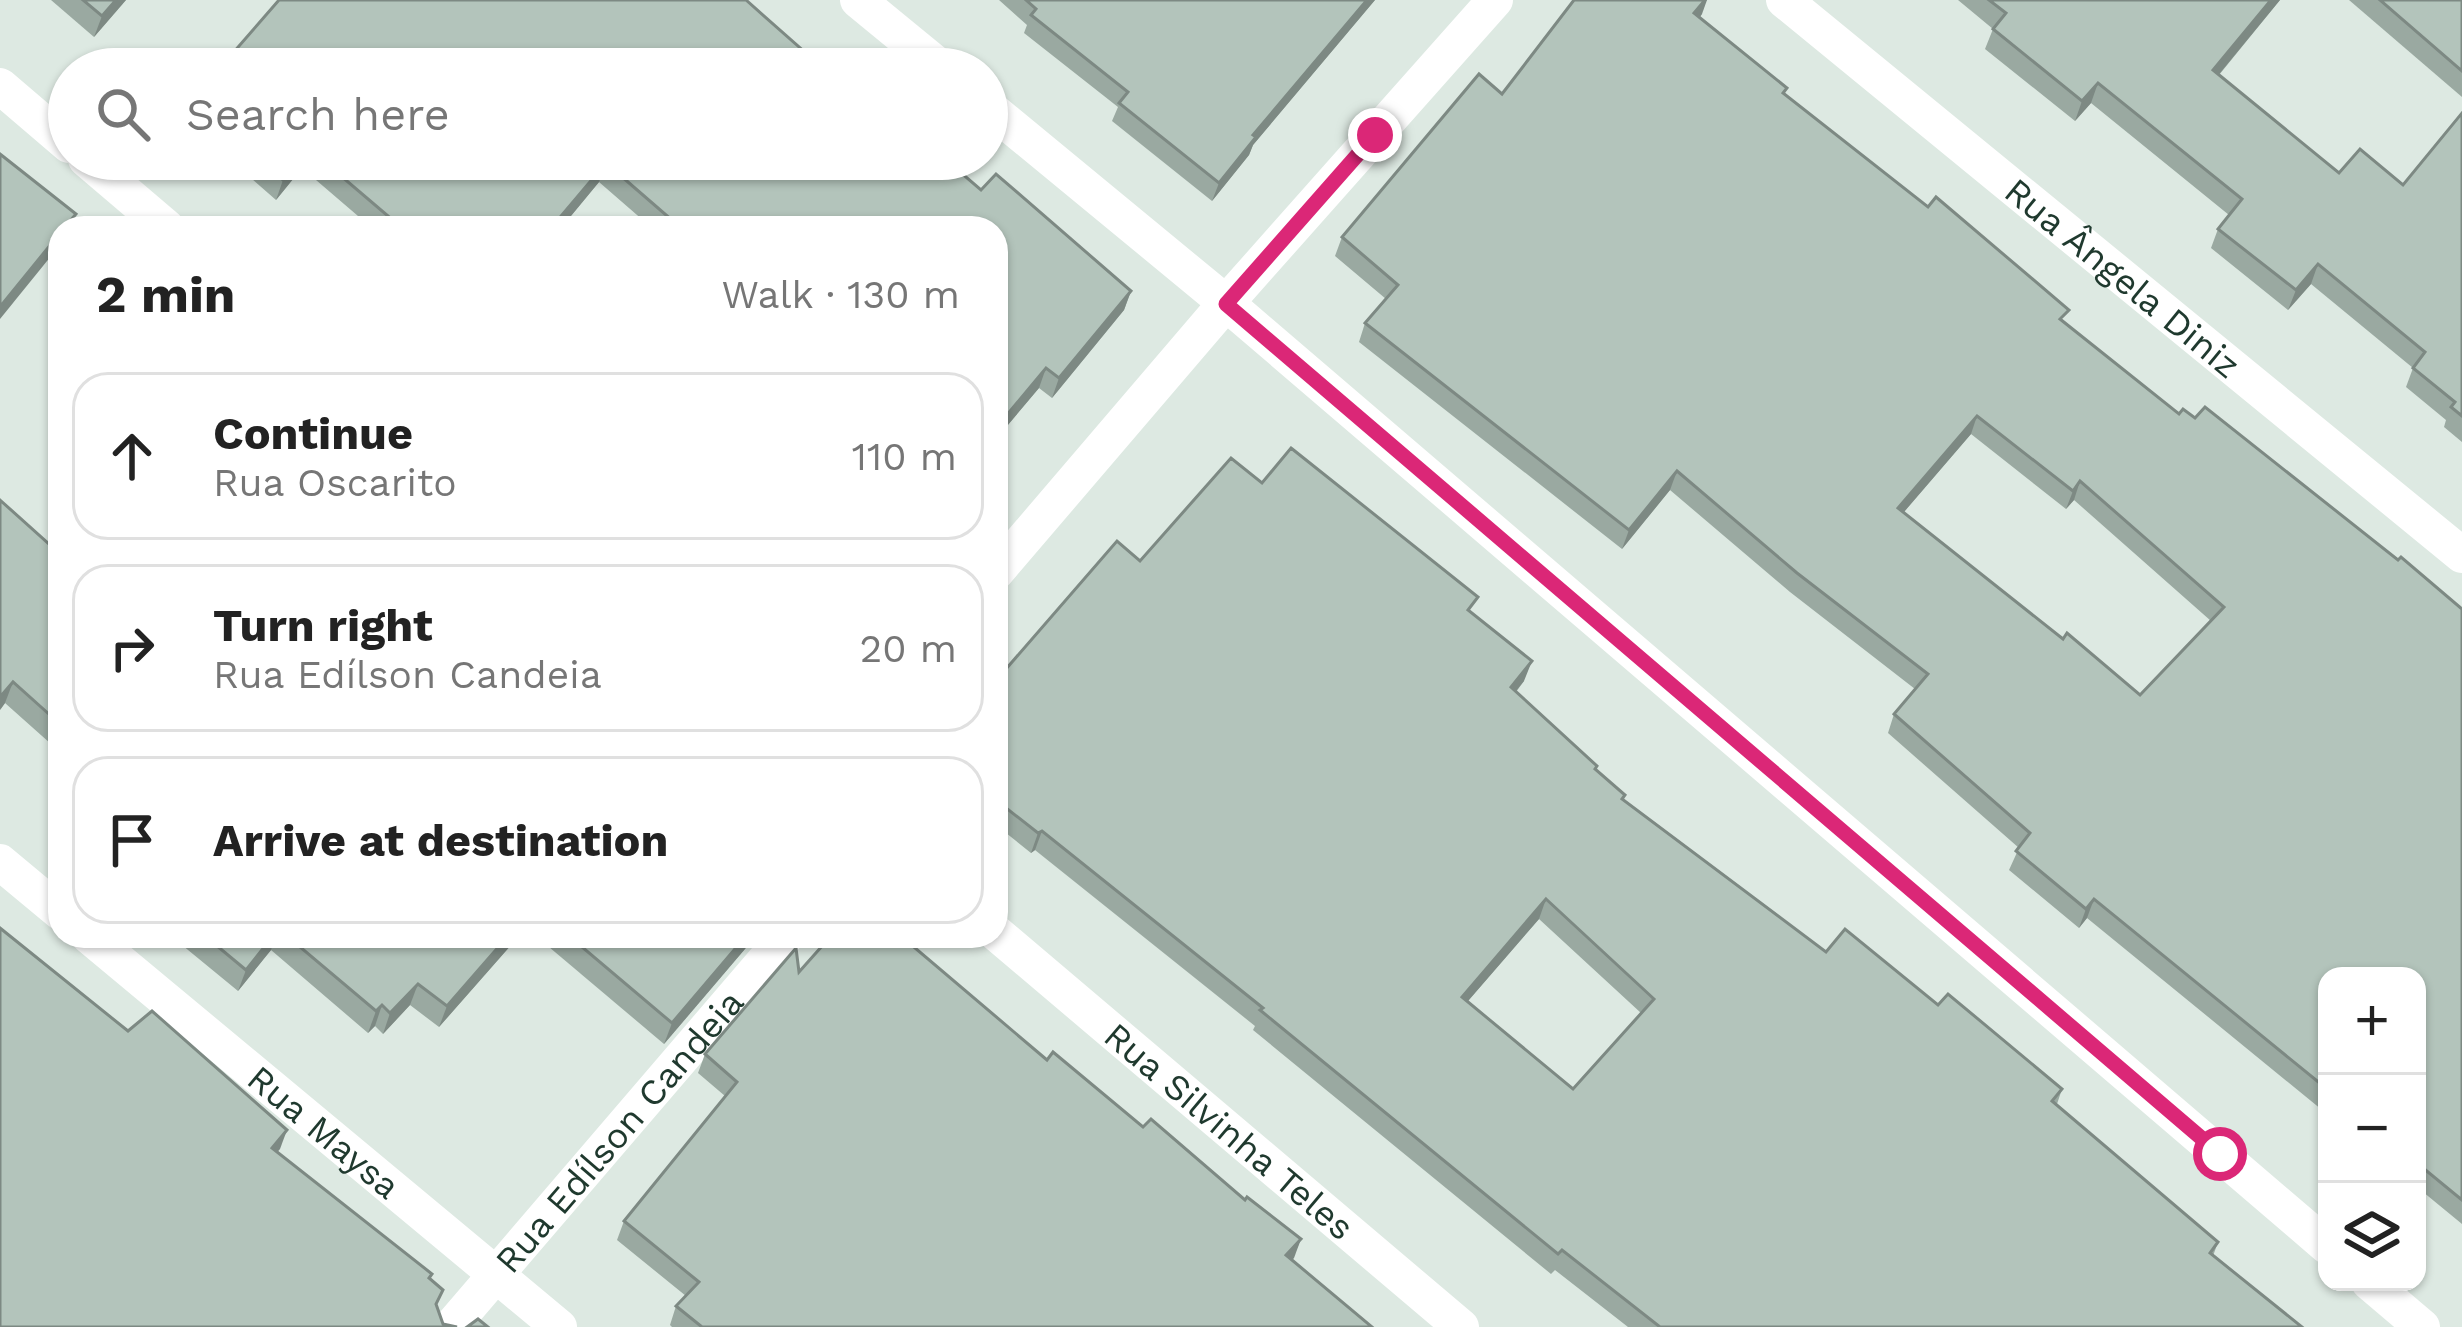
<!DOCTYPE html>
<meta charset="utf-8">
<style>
body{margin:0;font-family:"Work Sans",sans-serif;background:#f2f2f2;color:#222}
.controls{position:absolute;right:36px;bottom:36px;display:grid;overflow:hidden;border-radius:24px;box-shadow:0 3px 9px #0004}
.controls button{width:108px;height:108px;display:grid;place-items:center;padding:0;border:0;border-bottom:3px solid #e0e0e0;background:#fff;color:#222;font:60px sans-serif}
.stop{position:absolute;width:36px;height:36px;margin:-27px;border:9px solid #db2777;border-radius:50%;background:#fff}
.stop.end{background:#db2777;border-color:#fff;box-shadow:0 3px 12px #0008}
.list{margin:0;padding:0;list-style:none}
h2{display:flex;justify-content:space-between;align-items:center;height:156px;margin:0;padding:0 48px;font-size:51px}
h2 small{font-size:39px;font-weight:400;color:#767676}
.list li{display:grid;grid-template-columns:78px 1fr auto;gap:36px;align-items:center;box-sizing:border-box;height:168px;margin:0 24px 24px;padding:0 24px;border:3px solid #e0e0e0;border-radius:36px}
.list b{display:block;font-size:45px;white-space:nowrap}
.list p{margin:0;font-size:39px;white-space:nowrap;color:#767676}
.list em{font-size:39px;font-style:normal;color:#767676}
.icon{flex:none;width:66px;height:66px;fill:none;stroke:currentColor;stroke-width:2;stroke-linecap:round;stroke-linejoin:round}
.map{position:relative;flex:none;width:2462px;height:1327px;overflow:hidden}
.search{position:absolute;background:#fff;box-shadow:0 3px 9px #0004;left:48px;top:48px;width:960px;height:132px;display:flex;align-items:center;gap:30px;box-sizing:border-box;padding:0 42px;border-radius:66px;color:#767676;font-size:45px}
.panel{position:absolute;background:#fff;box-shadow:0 3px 9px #0004;left:48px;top:216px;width:960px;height:732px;border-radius:36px}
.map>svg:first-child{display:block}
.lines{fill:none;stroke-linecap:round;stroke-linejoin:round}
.minor{stroke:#fff;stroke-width:36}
.wall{fill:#9aa9a1;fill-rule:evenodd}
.shaded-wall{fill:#7d8983}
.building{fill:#b3c4bb;stroke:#7d8983;stroke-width:3;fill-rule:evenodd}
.route{stroke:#db2777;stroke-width:15}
.labels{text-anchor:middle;stroke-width:9;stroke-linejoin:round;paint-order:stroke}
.street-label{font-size:36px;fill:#1f392e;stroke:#edf6f0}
</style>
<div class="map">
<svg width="2462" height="1327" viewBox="0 0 2462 1327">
<rect width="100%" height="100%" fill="#dde9e2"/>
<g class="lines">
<g class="minor">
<path d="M858,0l84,69"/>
<path id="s1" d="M1784,0l678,555"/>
<path d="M0,86l69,59"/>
<path d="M987,106l239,197 1101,943"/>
<path d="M86,159l81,69"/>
<path d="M996,572l230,-269 269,-303"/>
<path d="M0,862l60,50"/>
<path id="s2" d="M996,933l465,394"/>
<path id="s3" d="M89,936l470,391"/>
<path d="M2369,1282l53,45"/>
<path id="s4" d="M451,1327l335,-391"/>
</g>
</g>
<g class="wall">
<path d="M51,0h75l-32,37z"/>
<path d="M999,0h376l-122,145 -4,10 -37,46 -100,-80 6,-14 -94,-74 3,-8z"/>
<path d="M1958,0h322l-61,75 120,98 64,12 59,-72v329l-18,-15 2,-7 -40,-33 7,-19 -102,-84 -23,26 -77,-62 7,-19 11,-14 -138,-112 -16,18 -90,-72 8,-20z"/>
<path d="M2349,0h113v97z"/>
<path d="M1702,14l-2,3 87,71 -3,7 395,319 219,146 64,49v615l-45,-37v-211h-90v138l-240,-196 -8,10 -70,-58 10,-22 -131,-115 6,-19 21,-25 -125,-97 -120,-102 -48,59 -263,-207 6,-19 21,-24 -51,-43 7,-19 160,-143zM1971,434l95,75 8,-9 137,121 -71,74 -77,-56 -159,-127z"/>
<path d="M229,159h697l55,31 150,101 -7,19 -72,88 -13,-10 -43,51v-211h-344l-53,-46 -38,46h-189l-70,-60 -26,32z"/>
<path d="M1262,483l210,130 52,68 -8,11 81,74 -1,4 29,25 -2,5 203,152 112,53 124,84 -5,15 161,138 -5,14 89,71h-674l-73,-57 -4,4 -298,-244 2,-4 -220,-176 -4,3 -35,-28v-164l10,8 134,-108zM1539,919l102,94 -68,76 -105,-88z"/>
<path d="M60,554v198l-55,-49 -5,7z"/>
<path d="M171,936h348l-80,91 -29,-22 -27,29 -8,-8 -7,7 -97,-83 -33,41z"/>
<path d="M536,936h220l-92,108z"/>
<path d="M799,972l248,88 254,179 -9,21 80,67h-700l-2,-2 6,-19 10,-10 -69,-56 7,-19 101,-125 -27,-23 7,-19z"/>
</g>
<g class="shaded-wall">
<path d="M116,0h10l-32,37 8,-21z"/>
<path d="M1367,0h8l-122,145 -4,10 -37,46 7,-18 34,-48z"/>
<path d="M1705,0h2l-5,14 -14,18 6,-19z"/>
<path d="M2271,0h9l-74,90 7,-20z"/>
<path d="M2098,83l-7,20 -16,18 7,-20z"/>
<path d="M301,159h5l-4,9 -26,32 7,-20z"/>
<path d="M606,163l-7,19 -38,46h-10z"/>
<path d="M60,233v12l-60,74v-12z"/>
<path d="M2318,264l-7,20 -23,26 8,-20z"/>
<path d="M1131,291l-7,19 -72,88 7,-20z"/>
<path d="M1046,368l-7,20 -43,51v-11z"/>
<path d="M1977,416l-6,18 -80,93 7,-19z"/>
<path d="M1677,471l-7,19 -48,59 7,-19z"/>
<path d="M2080,481l-6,19 -8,9 7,-18z"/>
<path d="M1532,661l-8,20 -21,26 8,-20z"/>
<path d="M13,682l-8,21 -5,7v-13z"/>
<path d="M1042,831l-7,19 -4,3 7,-20z"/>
<path d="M1546,899l-7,20 -84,97 7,-19z"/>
<path d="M2094,899l-7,19 -8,10 7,-19z"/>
<path d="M273,936h3l-5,14 -33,41 8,-21z"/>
<path d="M508,936h11l-80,91 8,-21z"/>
<path d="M746,936h10l-92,108 8,-21z"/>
<path d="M418,984l-8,21 -27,29 7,-21z"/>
<path d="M382,1005l-7,21 -7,7 8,-22z"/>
<path d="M287,1130l-7,19 -15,18 7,-19z"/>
<path d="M1301,1239l-7,19 -14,16 6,-19z"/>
</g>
<g class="building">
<path d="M83,0h33l-14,16z"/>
<path d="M279,0h467l78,69h-605z"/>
<path d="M1026,0h341l-114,135 3,2 -37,46 -100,-80 9,-11 -97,-77 5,-6z"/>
<path d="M1574,0h131l-11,13 93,75 -4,5 145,114 8,-10 133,113 -9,9 119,95 4,-5 12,9 10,-11 193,153 3,-3 61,52v591l-45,-37v-187h-90v113l-233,-190 -8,10 -70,-58 14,-18 -136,-119 34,-40 -131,-101 -120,-102 -48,59 -264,-207 33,-38 -56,-48 137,-163 23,20zM1977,416l96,75 7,-10 144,126 -84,88 -73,-62 -4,6 -165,-131z"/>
<path d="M1989,0h282l-58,70 126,103 21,-24 43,36 59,-72v303l-11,-9 4,-5 -42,-34 12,-16 -107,-88 -22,26 -78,-61 24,-30 -144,-116 -16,18 -89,-72 13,-16z"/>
<path d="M2380,0h82v71z"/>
<path d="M0,154l76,60 -12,14h-4v5l-60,74z"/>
<path d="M258,159h43l-18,21z"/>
<path d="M321,159h605l5,4 4,-4h10l36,31 15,-16 135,117 -72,87 -13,-10 -50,60v-200h-315l-75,-65 -55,65h-149z"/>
<path d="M1291,448l187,149 -10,13 64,51 -21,26 86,79 -2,3 30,26 -3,4 204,153 19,-23 93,76 10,-11 114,95 -10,12 166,141 -8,11 92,74h-642l-98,-77 -4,4 -298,-244 3,-2 -221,-177 -4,2 -42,-33v-139l10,8 111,-128 23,20 91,-103 31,25zM1546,899l108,100 -81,90 -111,-92z"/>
<path d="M0,500l60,54v170l-47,-42 -13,15z"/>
<path d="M0,928l128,103 24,-20 135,119 -15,18 160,126 -3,4 14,12 -7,14 7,20 14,3h-457z"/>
<path d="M205,936h68l-27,34z"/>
<path d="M287,936h221l-61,70 -29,-22 -28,29 -8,-8 -6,6z"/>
<path d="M569,936h177l-74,87z"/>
<path d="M831,936h70l146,124 6,-8 90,75 8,-8 94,81 2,-3 54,42 -15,16 86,72h-670l-26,-21 23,-24 -75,-61 113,-139 -32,-28 91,-106 3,24z"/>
<path d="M478,1319l10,8h-21z"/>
</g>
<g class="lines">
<path class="route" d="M1375,135l-149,169 994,850"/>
</g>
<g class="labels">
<g class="street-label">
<text dy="13" stroke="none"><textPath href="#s1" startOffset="438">Rua Ângela Diniz</textPath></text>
<text dy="13" stroke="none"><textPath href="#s2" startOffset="306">Rua Silvinha Teles</textPath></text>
<text dy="13" stroke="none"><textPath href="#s3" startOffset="306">Rua Maysa</textPath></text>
<text dy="13" stroke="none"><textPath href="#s4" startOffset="258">Rua Edílson Candeia</textPath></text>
</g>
</g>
</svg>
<div class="controls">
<button>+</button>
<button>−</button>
<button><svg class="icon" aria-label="layers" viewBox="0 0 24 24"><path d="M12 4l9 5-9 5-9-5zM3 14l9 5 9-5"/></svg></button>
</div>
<div class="stop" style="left:2220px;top:1154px"></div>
<div class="stop end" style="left:1375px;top:135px"></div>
<div class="search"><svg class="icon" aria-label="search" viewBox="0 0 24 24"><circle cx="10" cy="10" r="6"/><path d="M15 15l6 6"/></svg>Search here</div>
<section class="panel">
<h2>2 min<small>Walk · 130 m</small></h2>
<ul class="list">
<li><svg class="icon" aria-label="ahead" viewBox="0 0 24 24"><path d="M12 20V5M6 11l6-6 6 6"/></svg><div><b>Continue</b><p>Rua Oscarito</p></div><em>110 m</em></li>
<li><svg class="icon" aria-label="right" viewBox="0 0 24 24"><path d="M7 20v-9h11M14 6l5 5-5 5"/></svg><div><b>Turn right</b><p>Rua Edílson Candeia</p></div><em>20 m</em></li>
<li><svg class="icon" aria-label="arrive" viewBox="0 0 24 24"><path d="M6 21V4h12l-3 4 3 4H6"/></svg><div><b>Arrive at destination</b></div></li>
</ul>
</section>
</div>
